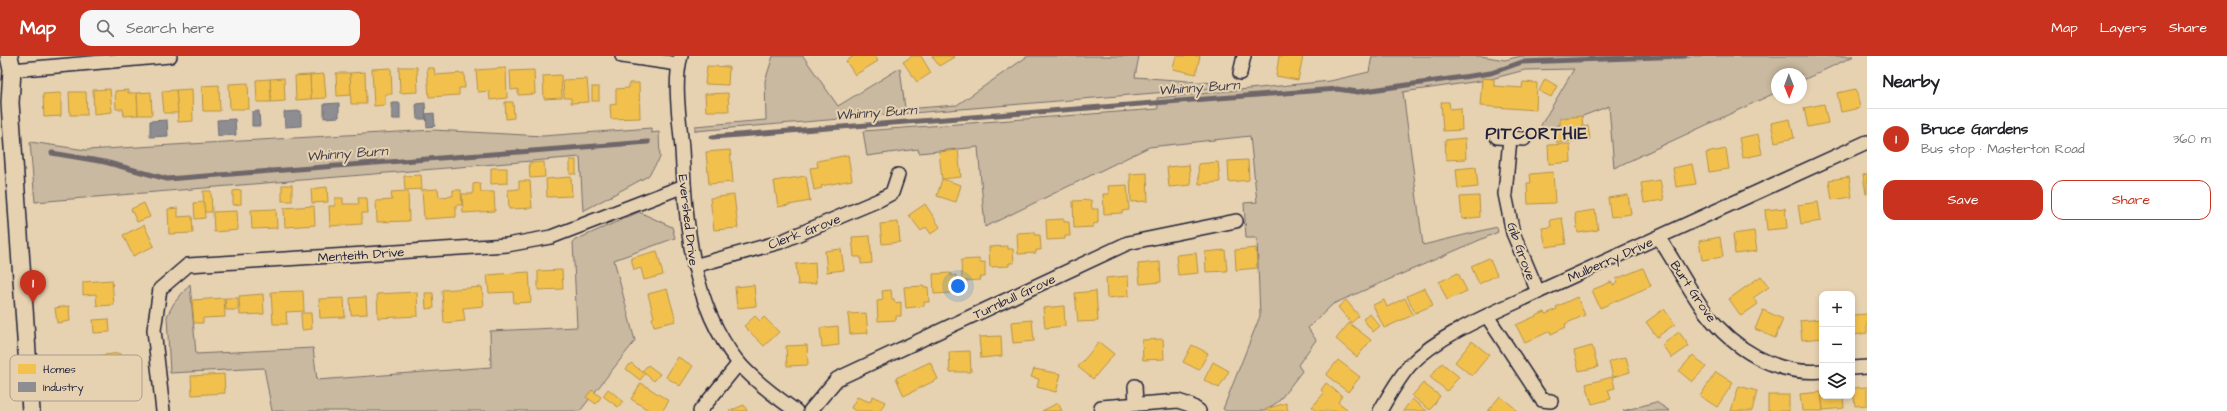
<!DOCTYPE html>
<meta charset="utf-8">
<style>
body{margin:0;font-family:"Architects Daughter",sans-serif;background:#f6f6f6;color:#202124}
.controls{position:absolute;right:12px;bottom:12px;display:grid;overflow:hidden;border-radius:8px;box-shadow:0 2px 6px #0003}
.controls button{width:36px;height:36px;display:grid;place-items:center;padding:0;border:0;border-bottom:1px solid #e0e0e0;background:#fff;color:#202124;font:20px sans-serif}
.compass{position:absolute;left:1771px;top:12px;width:36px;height:36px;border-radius:50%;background:#fff;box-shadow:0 2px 6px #0003;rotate:179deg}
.you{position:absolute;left:958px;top:230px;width:14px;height:14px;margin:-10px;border:3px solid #fff;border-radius:50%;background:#1a73e8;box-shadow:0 0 0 6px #1a73e833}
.badge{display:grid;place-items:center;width:26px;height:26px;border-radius:50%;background:#c8321e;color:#fff;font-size:13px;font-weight:700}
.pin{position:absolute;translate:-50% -33px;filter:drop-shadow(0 1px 2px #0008)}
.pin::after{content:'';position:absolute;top:21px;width:14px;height:12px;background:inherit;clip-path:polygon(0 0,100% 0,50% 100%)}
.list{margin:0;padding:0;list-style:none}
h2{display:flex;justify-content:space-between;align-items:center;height:52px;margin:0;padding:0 16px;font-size:17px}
h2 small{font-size:13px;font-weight:400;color:#757577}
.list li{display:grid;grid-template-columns:26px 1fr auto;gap:12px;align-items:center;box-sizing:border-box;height:60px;padding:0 16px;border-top:1px solid #e0e0e0}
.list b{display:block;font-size:15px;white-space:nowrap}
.list p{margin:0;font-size:13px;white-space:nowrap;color:#757577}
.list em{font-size:13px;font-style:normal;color:#757577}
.actions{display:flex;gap:8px;padding:12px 16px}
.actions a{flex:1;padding:9px 0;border:1px solid #c8321e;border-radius:12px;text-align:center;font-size:14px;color:#c8321e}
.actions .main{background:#c8321e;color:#fff}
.icon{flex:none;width:22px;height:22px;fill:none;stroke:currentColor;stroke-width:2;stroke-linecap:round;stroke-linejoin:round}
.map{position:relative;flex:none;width:1867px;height:355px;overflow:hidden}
header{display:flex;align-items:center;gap:24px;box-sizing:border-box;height:56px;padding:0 20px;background:#c8321e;color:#fff}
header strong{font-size:19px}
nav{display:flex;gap:22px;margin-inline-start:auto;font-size:14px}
.search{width:280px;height:36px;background:#f6f6f6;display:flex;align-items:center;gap:10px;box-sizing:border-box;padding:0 14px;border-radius:12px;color:#757577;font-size:15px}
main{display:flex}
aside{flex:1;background:#fff}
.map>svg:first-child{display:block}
.green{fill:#c9b9a0;stroke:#766e6e}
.homes{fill:#f2c14e;stroke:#b49148}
.industry{fill:#8d8d92;stroke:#6d6d78}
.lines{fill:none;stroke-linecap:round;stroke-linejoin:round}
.stream{stroke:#6e6669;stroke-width:5}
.minor-casing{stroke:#22223b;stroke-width:16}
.tertiary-casing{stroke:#22223b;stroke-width:20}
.minor{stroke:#e6d2b1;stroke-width:13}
.tertiary{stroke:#e6d2b1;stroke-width:17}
.labels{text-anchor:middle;stroke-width:4;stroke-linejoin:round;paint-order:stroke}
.street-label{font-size:13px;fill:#22223b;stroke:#e6d2b1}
.water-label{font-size:14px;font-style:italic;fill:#423e4e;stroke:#e6d2b1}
.district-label{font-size:17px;font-weight:bold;letter-spacing:1px;fill:#22223b;stroke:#e6d2b1}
.key{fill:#e6d2b1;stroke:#ab9d8e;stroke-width:1}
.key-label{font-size:11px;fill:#22223b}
</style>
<header>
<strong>Map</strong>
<div class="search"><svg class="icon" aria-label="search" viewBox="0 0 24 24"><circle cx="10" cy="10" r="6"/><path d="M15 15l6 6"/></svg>Search here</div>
<nav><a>Map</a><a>Layers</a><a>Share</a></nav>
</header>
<main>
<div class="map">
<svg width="1867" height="355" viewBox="0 0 1867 355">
<rect width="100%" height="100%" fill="#e6d2b1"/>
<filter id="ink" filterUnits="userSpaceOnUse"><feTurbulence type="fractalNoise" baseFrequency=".025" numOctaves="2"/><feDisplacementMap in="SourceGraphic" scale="8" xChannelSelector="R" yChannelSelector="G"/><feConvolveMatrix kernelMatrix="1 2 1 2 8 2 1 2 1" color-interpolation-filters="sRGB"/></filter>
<g filter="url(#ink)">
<g class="green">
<path d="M773,0h30l35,50 62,-38 5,41 52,-4 71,-49h111l-4,21 80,6v5l-520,43v-5l71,-6 -1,-39z"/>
<path d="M1372,0h109l24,4 16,-4h333l-53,25v-7h-24v18l-163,76 -5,-62 -63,24 -5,-5 33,-56 -49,1 -38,10 -84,12 20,153 74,-18 1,5 -165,72 -25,24 8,12 -18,25 4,6 -23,30 -14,10h-39l-3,-2 37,-93 -3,-78h-11l-2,-35 13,-1 -7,-66 -101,11 -164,80 -7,-80 -59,6 -1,-4 -51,7 -4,-25 295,-22 -1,-11 173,-17 39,-9z"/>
<path d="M651,72v5l8,-1 1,26 -12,18 -65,35 -3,-54 -545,45 -5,-60 56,8 347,-20 110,6z"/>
<path d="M639,156l33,15 3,11 -61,22 21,81 -55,70h-308l-8,-43 -94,5 -3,-57 7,-13 16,-19 6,70 117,-6 4,32 174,-13 -1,-36 87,-4 -4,-86z"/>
<path d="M1656,346l14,9h-47z"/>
</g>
<g class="homes">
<path d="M854,0h21l3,5 -23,14 -9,-14z"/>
<path d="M912,0h9l10,17 -14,9 -14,-20z"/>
<path d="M932,0h21l1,1 -15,9z"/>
<path d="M1176,0h24l-4,18 -23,-5z"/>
<path d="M1279,0h24l-5,24 -22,-4z"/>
<path d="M707,10l22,1 -1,18 -23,-1z"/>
<path d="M399,11h18l1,25 -18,1z"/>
<path d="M391,12l1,26h-7v11l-11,1 -2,-37z"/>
<path d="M427,12h7l1,7 29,-2 1,15h-6v7l-30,2z"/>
<path d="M506,12l1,30 -17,2 -1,-9 -11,1 -2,-22z"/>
<path d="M534,14l1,24 -17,1v-6l-7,1 -1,-19z"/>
<path d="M365,16l1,32h-15l-1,-31z"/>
<path d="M336,17h14l1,22 -14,1z"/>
<path d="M324,18l2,24 -15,1 -1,-24z"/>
<path d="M310,19l1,24 -15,1 -1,-24z"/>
<path d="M561,19l1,23 -18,1 -1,-23z"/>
<path d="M284,22l1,23 -14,1 -1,-23z"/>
<path d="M1482,22l12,1v7l28,2 1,-6 14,1 -1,27 -56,-4z"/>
<path d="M270,23l1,23h-14l-1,-22z"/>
<path d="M587,23l2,23 -18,1v-5h-7l-1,-18z"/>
<path d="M1545,23l12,7 -6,11 -12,-6z"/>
<path d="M248,27l1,26h-19l-1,-25z"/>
<path d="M629,27h10l1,35 -29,1 -1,-14 6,-1v-15l13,-1z"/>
<path d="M219,29l1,26h-17l-1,-25z"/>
<rect x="592" y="31" width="7" height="14"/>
<path d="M110,33l2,23 -18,2 -1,-24z"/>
<path d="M192,33l1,32 -15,1 -2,-32z"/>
<path d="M1856,33l4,19 -19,4 -4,-19z"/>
<path d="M128,34v3h9l1,22 -14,1 -1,-7h-7l-1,-18z"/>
<path d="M176,34l2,23h-14l-2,-22z"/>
<path d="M69,36h17l1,23h-17z"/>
<path d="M151,36l1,23h-14l-1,-22z"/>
<path d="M61,37v23l-17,1 -1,-23z"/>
<path d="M728,37l1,18h-23l-1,-17z"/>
<path d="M505,46h8l1,16 -8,1z"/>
<path d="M1441,46h8l1,7 11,-1 1,22 -19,1z"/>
<path d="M1824,48l4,19 -20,4 -4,-19z"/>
<path d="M1582,60l1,11 5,-1 2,13 -33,4 -2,-16h5v-9z"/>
<path d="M1790,63l4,19 -19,4 -4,-19z"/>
<path d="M1758,78l4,20 -19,4 -4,-20z"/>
<path d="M1465,82l1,21 -20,1 -1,-20z"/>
<path d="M1570,88l1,18 -22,2 -1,-19z"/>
<path d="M1726,93l3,20 -20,3 -3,-19z"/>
<path d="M730,94l3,32 -24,2 -3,-32z"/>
<path d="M958,94l3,27 -19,2 -3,-27z"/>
<path d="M848,99l4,25 -31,6 1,2 -8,2 -4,-22 8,-1 -1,-6z"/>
<rect x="570" y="104" width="6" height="14"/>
<path d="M1248,104l1,20 -20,2 -1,-21z"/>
<path d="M544,106l1,15 -15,1 -1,-15z"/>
<path d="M1218,106l2,20 -21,2 -1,-20z"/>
<path d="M1692,108l4,20 -20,3 -3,-19z"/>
<path d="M1189,109l2,20 -22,2 -2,-20z"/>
<path d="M1476,111l2,20 -20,2 -2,-20z"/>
<path d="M491,112h16v15l-16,1z"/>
<path d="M1553,116l2,31 -27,1 -1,-21h4l-1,-9z"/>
<path d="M1147,117l1,28 -17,1 -1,-28z"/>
<path d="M1867,118v20h-1l-3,-19z"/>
<path d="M421,119l1,14 -17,1 -1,-14z"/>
<path d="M806,120l4,25 -32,6 -4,-26z"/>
<path d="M571,121l1,19 -25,1 -1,-18z"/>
<path d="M1849,121l3,20 -20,3 -3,-20z"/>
<path d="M942,123l19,6 -5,17 -19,-6z"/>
<path d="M1660,124l4,20 -20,3 -3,-20z"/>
<path d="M519,125h11l2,27 -23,1 -1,-19 11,-1z"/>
<path d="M480,127l1,9h13l1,19 -32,2 -1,-19h11v-10z"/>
<rect x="282" y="129" width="10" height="16"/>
<path d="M1127,129l2,25 -7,1v2l-18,1 -1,-20h6l-1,-8z"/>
<path d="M327,131l1,15 -16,1 -1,-14z"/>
<path d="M438,133l1,8 14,-1v-6h8l1,15h-6v12l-32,2 -2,-29z"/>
<path d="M241,134v14l-8,1v-14z"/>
<path d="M203,135h8l1,21h-8z"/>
<path d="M408,135l1,30 -32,1 -1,-21 16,-1 -1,-8z"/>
<path d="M734,139l4,33 -24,2 -4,-32z"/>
<path d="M1628,139l3,19 -20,3 -3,-19z"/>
<path d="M1479,140l1,21 -18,2 -2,-22z"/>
<path d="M335,142h8v6h16l-1,-6h9l1,15h-6v11l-32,2 -1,-20h6z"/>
<path d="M1091,144l1,9h6v14l-5,1v3l-19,1 -1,-27z"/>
<path d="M204,146l1,16 -10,1 -1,-16z"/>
<path d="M1818,146l3,19 -20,3 -3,-19z"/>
<path d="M144,147l6,14 -13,5 -6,-13z"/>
<path d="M925,148l15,23 -9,7 -5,-7 -5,4 -12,-16z"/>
<path d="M314,150l1,19 -30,2 -1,-19z"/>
<path d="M178,152v9l14,-1 1,17 -24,1 -1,-25z"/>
<path d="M1785,152l2,20 -20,2 -2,-20z"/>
<path d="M276,153l1,19 -25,1 -1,-19z"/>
<path d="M1595,154l3,20 -20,3 -3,-20z"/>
<path d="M237,155l1,19 -24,2 -1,-20z"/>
<path d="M1562,162l4,26 -20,3 -4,-19 9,-1 -1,-7z"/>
<path d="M1064,163v3h5l1,14h-5v3l-18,1 -1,-20z"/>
<path d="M898,166l2,20 -18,2 -2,-20z"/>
<path d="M144,169l10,21 -21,10 -10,-21z"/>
<path d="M1754,175l3,20 -22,3 -2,-20z"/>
<path d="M1035,176v3h5l1,15h-5v3l-18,1 -1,-21z"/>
<path d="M870,180l2,27 -11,1v-7h-7l-2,-20z"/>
<path d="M1720,181l3,20 -21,3 -3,-19z"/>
<path d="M1008,190v3h5l1,14h-5v3l-19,1 -1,-20z"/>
<path d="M1256,192l1,20 -21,2 -1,-20z"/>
<path d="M841,193l3,21 -17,2 -2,-21z"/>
<path d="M1225,194l2,21 -21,1 -1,-20z"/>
<path d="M657,195l6,24 -19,5 -3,-12 -7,2 -3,-12z"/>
<path d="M1196,197l2,20 -20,2 -2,-20z"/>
<path d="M1489,202l8,17 -18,9 -8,-18z"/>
<path d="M979,203l1,4 5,-1v15h-5l1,3 -19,1 -1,-21z"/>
<path d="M815,206l1,21 -18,2 -2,-21z"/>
<path d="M1160,206l1,20 -21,2 -2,-20z"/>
<path d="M1643,212l8,18 -51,22 -8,-18 19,-8 2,3 5,-2 -2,-4z"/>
<path d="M562,214l1,19 -25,1v-19z"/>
<path d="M529,216l2,30 -17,1 -1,-11 -24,1 -2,-18z"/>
<path d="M951,217v3l5,-1 1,15h-5v3l-18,1 -1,-20z"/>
<path d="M1458,217l9,18 -20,9 -8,-18z"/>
<path d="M1128,220l1,20 -22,2 -1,-20z"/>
<path d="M1761,220l8,11 -16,11 5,6 -17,12 -12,-17z"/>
<path d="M112,224l2,25 -17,1 -1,-12 -13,1v-13z"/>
<path d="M754,229l2,21 -19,2 -2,-21z"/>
<path d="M923,230v1h5l1,15h-5v4l-18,2 -2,-21z"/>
<path d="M482,231l2,19 -21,2 2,13 -21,2 -2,-33z"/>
<path d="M1425,232l8,17 -18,8 -8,-17z"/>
<path d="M667,233l9,32 -22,5 -2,-8 2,-1 -6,-23z"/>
<path d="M891,234l1,9h2l1,4 6,-1v14h-5v4l-18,1 -1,-20 6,-1 -1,-9z"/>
<path d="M303,235l1,20 -18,1 1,12h-14l-2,-32z"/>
<path d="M1096,235l2,30 -20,1 -3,-29z"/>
<path d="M417,236l1,24 -40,2 -1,-24z"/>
<path d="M425,237h8l1,15 -8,1z"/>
<path d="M263,238l1,20 -24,1 -1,-19z"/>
<path d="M366,241l1,17 -16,1 -1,-17z"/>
<path d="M1577,241l8,18 -20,9 1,3 -15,7 -1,-3 -25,12 -9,-18 29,-13 1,2 11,-5 -1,-2z"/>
<path d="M224,242l1,19 -22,1v5h-9l-2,-23z"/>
<path d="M225,242h13v12h-12z"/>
<path d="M344,242l1,19 -25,1 -1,-19z"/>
<path d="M1405,242l8,17 -29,13 -11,-23 11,-5 3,7z"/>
<path d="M1346,244l13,16 -8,7 -13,-16z"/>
<path d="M69,250l1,15 -13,2 -2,-15z"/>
<path d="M1064,250l1,20 -20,2 -2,-20z"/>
<path d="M1664,253l11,15 -18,13 -11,-15z"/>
<path d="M1763,254l20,9 -8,19 -20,-9z"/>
<path d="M301,257h10l1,16 -10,1z"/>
<path d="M866,257l2,20 -18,1 -2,-20z"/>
<path d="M1369,257l11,13 -7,6 -10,-13z"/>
<path d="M1867,258v19l-13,2 -2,-20z"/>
<path d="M755,260l5,5 4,-4 15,15 -15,14 -20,-20z"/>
<path d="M109,263l1,13 -16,1 -1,-13z"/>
<path d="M1821,263l1,19 -20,2 -2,-19z"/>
<path d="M1032,264l2,21 -21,2 -2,-21z"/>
<path d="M1349,267l22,17 -14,17 -21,-18z"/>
<path d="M838,270l1,19 -17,2 -2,-19z"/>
<path d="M1679,276l10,14 -17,12 -10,-13z"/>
<path d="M1001,280l1,20 -21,2 -2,-21z"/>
<path d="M1163,283l1,20 -21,1 -1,-20z"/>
<path d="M1472,285l17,14 -17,21 -17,-14z"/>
<path d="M1099,286l15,12 -21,25 -15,-12z"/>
<path d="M807,289l1,20 -21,1 -1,-20z"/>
<path d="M1192,289l16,8 -9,17 -16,-8z"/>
<path d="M1592,290l6,21 -19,4 -5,-20z"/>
<path d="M970,295l1,21h-21l-1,-20z"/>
<path d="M120,297l5,41 -23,2 -5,-40z"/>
<path d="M1693,299l13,12 -14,15 -13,-11z"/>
<path d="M678,301l15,9 -13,20 -14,-9z"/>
<path d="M1626,301l4,15 -17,5 -4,-15z"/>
<path d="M1338,304l22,17 -12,15 -22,-17z"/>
<path d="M930,306l8,17 -34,17 -8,-18z"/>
<path d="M1213,306l16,9 -10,17 -15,-8z"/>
<path d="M631,307l14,11 -5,6 -14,-11z"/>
<path d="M1442,307l17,14 -12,14 -17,-14z"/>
<path d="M648,309l12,9 -6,7 -12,-10z"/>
<path d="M1034,313l27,5 -5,18 -19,-5 2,-8 -8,-2z"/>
<path d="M1716,316l17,11 -16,24 -17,-11z"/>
<path d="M224,318l1,19 -33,2 -1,-19z"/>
<path d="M1612,321l3,11 -7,2 3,9 -19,5 -6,-20z"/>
<path d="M641,327l28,18 -7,10h-12l-19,-12z"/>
<path d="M1326,327l16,13 -4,6 9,7 -2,2h-28l-5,-4 12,-14 -3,-3z"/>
<path d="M1423,327l17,13 -10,14 -18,-14z"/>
<path d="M1739,330l18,5 -5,20h-21z"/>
<path d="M1867,331v18l-12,1 -2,-18z"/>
<path d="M608,333l15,12 -5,6 -15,-11z"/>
<path d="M592,334l9,7 -5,7 -10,-7z"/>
<path d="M1821,336l1,4h21l1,12 -21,2z"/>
<path d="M1821,336l2,19h-21l-2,-17z"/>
<rect x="1768" y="339" width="21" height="16"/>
<path d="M873,340l12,6 -5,9h-24l-5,-3 6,-11 13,5z"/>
<path d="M1500,340l16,13 -1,2h-27z"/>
<path d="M1412,343l15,12h-24z"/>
<path d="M1058,347l4,8h-20z"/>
<path d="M1286,347l2,8h-22v-2z"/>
<path d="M744,349l3,6h-18z"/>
</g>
<g class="industry">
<path d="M339,47v14l-15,1v-14z"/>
<path d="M391,47h9v16h-8z"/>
<path d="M425,47l1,16h-9l-1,-15z"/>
<path d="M259,55l1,15h-8v-14z"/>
<path d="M301,55v15l-16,1 -1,-15z"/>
<path d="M434,57l1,13 -8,1 -1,-13z"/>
<path d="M235,63l1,16 -18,1 -1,-16z"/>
<path d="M167,64l1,16 -18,1v-16z"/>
</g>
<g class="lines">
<g class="stream">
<path d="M712,81l625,-48 21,3 133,-19 31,-11 163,-6"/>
<path d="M52,97l53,9 62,17 481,-37"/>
</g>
<defs>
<g id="minor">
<path d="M622,0l56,8"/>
<path d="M681,0c-8,26 -1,66 1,93 4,73 8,153 56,213 16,19 38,35 58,49"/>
<path d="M12,14l158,-14"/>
<path d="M1240,17l4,-17"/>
<path d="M1497,81l13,1 -5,56 8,39 25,59"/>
<path d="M1510,82l14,1"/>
<path d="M1659,182c16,24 30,52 47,75 27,35 70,63 116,58"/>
<path d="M694,210l86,-24 99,-42 13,-7 6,-18"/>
<path d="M1487,260l55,84 9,1"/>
<path d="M1852,312l15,-1"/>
<path d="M1135,330l1,18"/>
<path d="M1101,351l77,-6 12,4 9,6"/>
<path d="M163,355l-9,-81 6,-41 28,-24 319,-20 44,-8 133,-51"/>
<path d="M700,355l39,-48"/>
<path d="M810,355l27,-32 291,-136 108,-22"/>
<path d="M1380,355c9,-16 18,-32 30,-46 31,-32 88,-54 128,-73l329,-150"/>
</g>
<path id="tertiary" d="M9,0l3,14 -2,33 21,308"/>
</defs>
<use href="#minor" class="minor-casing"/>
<use href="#tertiary" class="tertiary-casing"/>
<use href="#minor" class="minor"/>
<use href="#tertiary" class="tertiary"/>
</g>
</g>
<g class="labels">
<g class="street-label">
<text transform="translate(689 164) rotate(83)" y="5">Evershed Drive</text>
<text transform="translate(804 175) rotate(-21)" y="5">Clerk Grove</text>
<text transform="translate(1522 195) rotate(70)" y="5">Gib Grove</text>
<text transform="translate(361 198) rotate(-4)" y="5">Menteith Drive</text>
<text transform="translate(1610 203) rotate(-24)" y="5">Mulberry Drive</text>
<text transform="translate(1694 235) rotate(56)" y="5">Burt Grove</text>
<text transform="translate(1014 240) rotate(-25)" y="5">Turnbull Grove</text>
</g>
<g class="water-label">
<text transform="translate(1199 31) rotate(-4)" y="5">Whinny Burn</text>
<text transform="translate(876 56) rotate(-4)" y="5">Whinny Burn</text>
<text transform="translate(347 97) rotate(-4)" y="5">Whinny Burn</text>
</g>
<g class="district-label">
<text x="1537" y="83">PITCORTHIE</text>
</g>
</g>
<rect x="10" y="299" width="132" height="46" rx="6" class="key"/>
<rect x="18" y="308" width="18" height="10" fill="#f2c14e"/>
<rect x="18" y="326" width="18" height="10" fill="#8d8d92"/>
<g class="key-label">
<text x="43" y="317">Homes</text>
<text x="43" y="335">Industry</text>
</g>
</svg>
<div class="controls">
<button>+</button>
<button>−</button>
<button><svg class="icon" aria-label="layers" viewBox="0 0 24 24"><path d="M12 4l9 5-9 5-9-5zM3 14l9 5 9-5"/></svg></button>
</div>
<svg class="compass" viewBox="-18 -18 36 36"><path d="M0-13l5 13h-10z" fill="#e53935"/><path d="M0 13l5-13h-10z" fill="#757577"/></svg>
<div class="you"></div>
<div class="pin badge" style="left:33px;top:247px">1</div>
</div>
<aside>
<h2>Nearby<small></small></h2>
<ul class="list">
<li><span class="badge">1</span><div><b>Bruce Gardens</b><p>Bus stop · Masterton Road</p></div><em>360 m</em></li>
</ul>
<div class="actions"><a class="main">Save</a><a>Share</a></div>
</aside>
</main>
